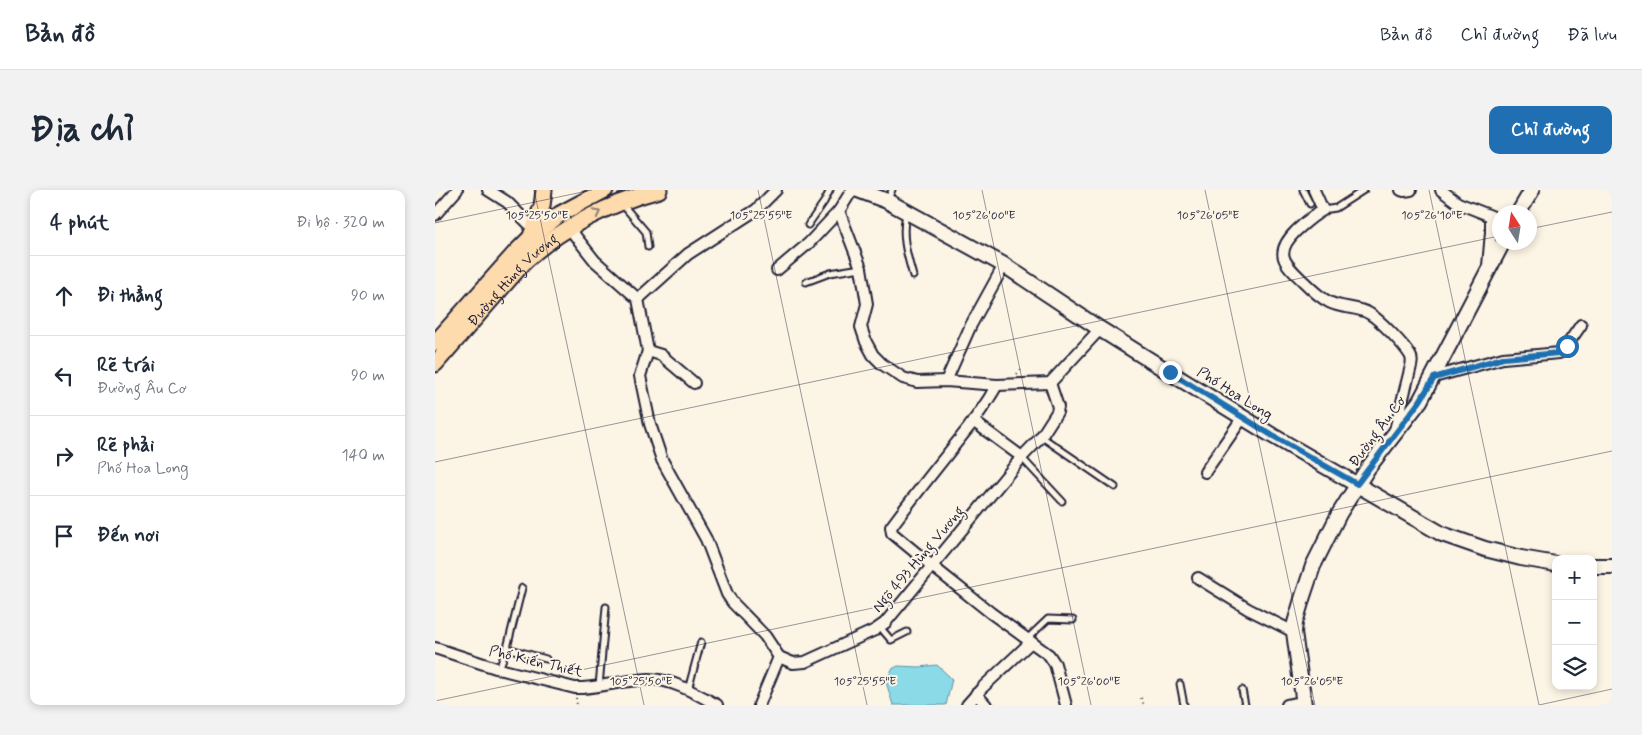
<!DOCTYPE html>
<html lang="vi">
<meta charset="utf-8">
<style>
body{margin:0;font-family:Mynerve,sans-serif;background:#f2f2f3;color:#1f2937}
.controls{position:absolute;right:15px;bottom:15px;display:grid;overflow:hidden;border-radius:10px;box-shadow:0 2px 8px #0003}
.controls button{width:45px;height:45px;display:grid;place-items:center;padding:0;border:0;border-bottom:1px solid #e0e1e3;background:#fff;color:#1f2937;font:25px sans-serif}
.compass{position:absolute;left:1057px;top:15px;width:45px;height:45px;border-radius:50%;background:#fff;box-shadow:0 2px 8px #0003;rotate:348deg}
.stop{position:absolute;width:15px;height:15px;margin:-11px;border:4px solid #1f6fb2;border-radius:50%;background:#fff}
.stop.end{background:#1f6fb2;border-color:#fff;box-shadow:0 1px 5px #0008}
.list{margin:0;padding:0;list-style:none}
h2{display:flex;justify-content:space-between;align-items:center;height:65px;margin:0;padding:0 20px;font-size:21px}
h2 small{font-size:16px;font-weight:400;color:#747a83}
.list li{display:grid;grid-template-columns:32px 1fr auto;gap:15px;align-items:center;box-sizing:border-box;height:80px;padding:0 20px;border-top:1px solid #e0e1e3}
.list b{display:block;font-size:19px;white-space:nowrap}
.list p{margin:0;font-size:16px;white-space:nowrap;color:#747a83}
.list em{font-size:16px;font-style:normal;color:#747a83}
.icon{flex:none;width:28px;height:28px;fill:none;stroke:currentColor;stroke-width:2;stroke-linecap:round;stroke-linejoin:round}
.map{position:relative;flex:none;width:1177px;height:515px;overflow:hidden;border-radius:10px}
header{display:flex;align-items:center;gap:30px;box-sizing:border-box;height:70px;padding:0 25px;background:#fff;border-bottom:1px solid #e0e1e3}
header strong{font-size:24px}
nav{display:flex;gap:28px;margin-inline-start:auto;font-size:18px}
.intro{display:flex;align-items:center;justify-content:space-between;box-sizing:border-box;height:120px;padding:0 30px}
h1{margin:0;font-size:35px}
.button{padding:12px 22px;border-radius:10px;background:#1f6fb2;color:#fff;font-size:18px;font-weight:700}
main{display:flex;gap:30px;padding:0 30px}
aside{flex:1;background:#fff;border-radius:10px;box-shadow:0 2px 8px #0003}
.map>svg:first-child{display:block}
.water{fill:#8bdae8;stroke:#6190a3}
.lines{fill:none;stroke-linecap:round;stroke-linejoin:round}
.lane-casing{stroke:#22223b;stroke-width:9}
.street-casing{stroke:#22223b;stroke-width:14}
.secondary-casing{stroke:#22223b;stroke-width:18}
.primary-casing{stroke:#22223b;stroke-width:19}
.path{stroke:#22223b;stroke-width:2;stroke-dasharray:1 4;stroke-linecap:butt}
.lane{stroke:#fcf5e5;stroke-width:5}
.street{stroke:#fcf5e5;stroke-width:10}
.secondary{stroke:#fcf5e5;stroke-width:14}
.primary{stroke:#fedbac;stroke-width:15}
.oneway{stroke:#907e74}
.route{stroke:#1f6fb2;stroke-width:6}
.ticks{fill:none;stroke:#22223b;stroke-width:1;stroke-opacity:0.45}
.labels{text-anchor:middle;stroke-width:4;stroke-linejoin:round;paint-order:stroke}
.street-label{font-size:15px;fill:#22223b;stroke:#fcf5e5}
.ticks-label{font-size:12px;text-anchor:middle;fill:#22223b;stroke:#fcf5e5;stroke-width:4;stroke-linejoin:round;paint-order:stroke}
</style>
<header>
<strong>Bản đồ</strong>
<nav><a>Bản đồ</a><a>Chỉ đường</a><a>Đã lưu</a></nav>
</header>
<div class="intro"><h1>Địa chỉ</h1><a class="button">Chỉ đường</a></div>
<main>
<aside>
<h2>4 phút<small>Đi bộ · 320 m</small></h2>
<ul class="list">
<li><svg class="icon" aria-label="ahead" viewBox="0 0 24 24"><path d="M12 20V5M6 11l6-6 6 6"/></svg><div><b>Đi thẳng</b></div><em>90 m</em></li>
<li><svg class="icon" aria-label="left" viewBox="0 0 24 24"><path d="M17 20v-9H6M10 6l-5 5 5 5"/></svg><div><b>Rẽ trái</b><p>Đường Âu Cơ</p></div><em>90 m</em></li>
<li><svg class="icon" aria-label="right" viewBox="0 0 24 24"><path d="M7 20v-9h11M14 6l5 5-5 5"/></svg><div><b>Rẽ phải</b><p>Phố Hoa Long</p></div><em>140 m</em></li>
<li><svg class="icon" aria-label="arrive" viewBox="0 0 24 24"><path d="M6 21V4h12l-3 4 3 4H6"/></svg><div><b>Đến nơi</b></div></li>
</ul>
</aside>
<div class="map">
<svg width="1177" height="515" viewBox="0 0 1177 515">
<rect width="100%" height="100%" fill="#fcf5e5"/>
<filter id="ink" filterUnits="userSpaceOnUse"><feTurbulence type="fractalNoise" baseFrequency=".02" numOctaves="2"/><feDisplacementMap in="SourceGraphic" scale="10" xChannelSelector="R" yChannelSelector="G"/><feConvolveMatrix kernelMatrix="1 2 1 2 8 2 1 2 1" color-interpolation-filters="sRGB"/></filter>
<g filter="url(#ink)">
<path class="water" d="M502,475l15,14 -6,26h-53l-7,-23 6,-13 6,-3 21,1z"/>
<g class="lines">
<defs>
<g id="lane">
<path d="M868,0l7,14"/>
<path d="M452,11l5,-11"/>
<path d="M187,14l24,28 2,15"/>
<path d="M888,20l13,-2 28,-18"/>
<path d="M471,24c-5,22 1,41 7,62"/>
<path d="M373,35l16,-23 6,-12"/>
<path d="M371,92l24,-9 31,-5"/>
<path d="M607,247l73,50"/>
<path d="M587,268l40,43"/>
<path d="M445,437l11,13 16,-8"/>
<path d="M592,449l21,-20 25,1"/>
<path d="M72,458l39,11"/>
<path d="M64,479l8,-21 15,-60"/>
<path d="M745,494l4,21"/>
<path d="M164,496l7,-79"/>
<path d="M253,500l13,-48"/>
<path d="M807,500l3,15"/>
</g>
<g id="street">
<path d="M53,0l19,12 27,27"/>
<path d="M417,0l-13,21 22,57 6,36 -6,23 5,15 7,13 9,9 21,14 14,4 29,-1 51,4 53,-2 50,-54"/>
<path d="M879,0l9,20c-11,6 -18,13 -27,21 -22,22 -13,31 7,50 8,8 16,16 26,21 13,7 29,4 41,12 10,6 34,31 40,41 2,3 2,7 1,11l-16,64"/>
<path d="M966,0l3,1 7,-1"/>
<path d="M1006,0l17,13 33,13v16l-3,34"/>
<path d="M0,25l22,-25"/>
<path d="M134,38l26,33 43,38 10,52 -8,25 10,48 12,36 44,79 21,55 6,9 32,33 14,21 14,6 12,-1 70,-32 10,-7 137,-166 19,-20 16,-25 1,-5 -8,-24"/>
<path d="M342,80l32,-27 30,-32"/>
<path d="M203,109l50,-45 68,-44 20,-20"/>
<path d="M213,161l13,4 33,28"/>
<path d="M999,187l69,-19 56,-5 4,-2 18,-26"/>
<path d="M511,191l25,-56 33,-60"/>
<path d="M562,195c-8,15 -18,28 -28,42 -26,33 -53,66 -78,100l1,6 40,33 59,47 58,42 6,9 11,41"/>
<path d="M538,231l49,36"/>
<path d="M770,282l38,-55"/>
<path d="M763,388l50,31 46,23"/>
<path d="M0,458l64,21 76,19h8c21,-2 45,-8 66,-9 23,0 48,15 68,26"/>
<path d="M541,504l10,11"/>
<path d="M324,515l20,-48"/>
<path d="M532,515l16,-18 48,-45"/>
<path d="M852,515l16,-3"/>
</g>
<g id="secondary">
<path d="M423,0l29,11 117,64 96,64 56,35 117,72 169,98 43,15 36,9 35,6"/>
<path d="M1084,22l13,-22"/>
<path d="M1158,376h19"/>
<path d="M869,515l-10,-73 1,-9 8,-27 10,-30 26,-52 29,-46 52,-67 83,-159"/>
</g>
<g id="primary">
<path d="M96,46l11,-30 2,-16"/>
<path d="M0,153l81,-91 15,-15 29,-23 45,-24"/>
<path id="s1" d="M0,174l90,-103c37,-34 85,-58 134,-71"/>
</g>
</defs>
<use href="#lane" class="lane-casing"/>
<use href="#street" class="street-casing"/>
<use href="#secondary" class="secondary-casing"/>
<use href="#primary" class="primary-casing"/>
<g class="path">
<path d="M582,184l6,-7"/>
<path d="M141,508l1,7"/>
<path d="M706,508l3,7"/>
</g>
<use href="#lane" class="lane"/>
<use href="#street" class="street"/>
<use href="#secondary" class="secondary"/>
<use href="#primary" class="primary"/>
</g>
<defs><path id="oneway-chevron" d="M-2-3.5L2.5 0L-2 3.5" fill="none" stroke-width="1.6" stroke-linecap="round" stroke-linejoin="round" transform="scale(1.25)"/></defs>
<use class="oneway" href="#oneway-chevron" transform="translate(162 23) rotate(-27)"/>
</g>
<g class="lines" filter="url(#ink)">
<path class="route" d="M735,182l103,64 84,48 63,-83 14,-23 69,-20 56,-5 4,-2 4,-5"/>
</g>
<path class="ticks" d="M99,0l110,515M323,0l109,515M547,0l109,515M770,0l110,515M994,0l110,515M0,33l157,-33M1094,39l83,-17M0,272l1064,-226M0,511l1177,-250M1104,515l73,-16"/>
<g class="labels">
<g class="street-label">
<text dy="5" stroke="none"><textPath href="#s1" startOffset="115">Đường Hùng Vương</textPath></text>
<text transform="translate(800 203) rotate(32)" y="5">Phố Hoa Long</text>
<text transform="translate(942 241) rotate(-53)" y="5">Đường Âu Cơ</text>
<text transform="translate(483 369) rotate(-50)" y="5">Ngõ 493 Hùng Vương</text>
<text transform="translate(101 471) rotate(13)" y="5">Phố Kiến Thiết</text>
</g>
</g>
<g class="ticks-label">
<text x="102" y="29">105°25'50"E</text>
<text x="326" y="29">105°25'55"E</text>
<text x="549" y="29">105°26'00"E</text>
<text x="773" y="29">105°26'05"E</text>
<text x="997" y="29">105°26'10"E</text>
<text x="206" y="495">105°25'50"E</text>
<text x="430" y="495">105°25'55"E</text>
<text x="654" y="495">105°26'00"E</text>
<text x="877" y="495">105°26'05"E</text>
</g>
</svg>
<div class="controls">
<button>+</button>
<button>−</button>
<button><svg class="icon" aria-label="layers" viewBox="0 0 24 24"><path d="M12 4l9 5-9 5-9-5zM3 14l9 5 9-5"/></svg></button>
</div>
<svg class="compass" viewBox="-18 -18 36 36"><path d="M0-13l5 13h-10z" fill="#e53935"/><path d="M0 13l5-13h-10z" fill="#747a83"/></svg>
<div class="stop" style="left:1132px;top:156px"></div>
<div class="stop end" style="left:735px;top:182px"></div>
</div>
</main>
